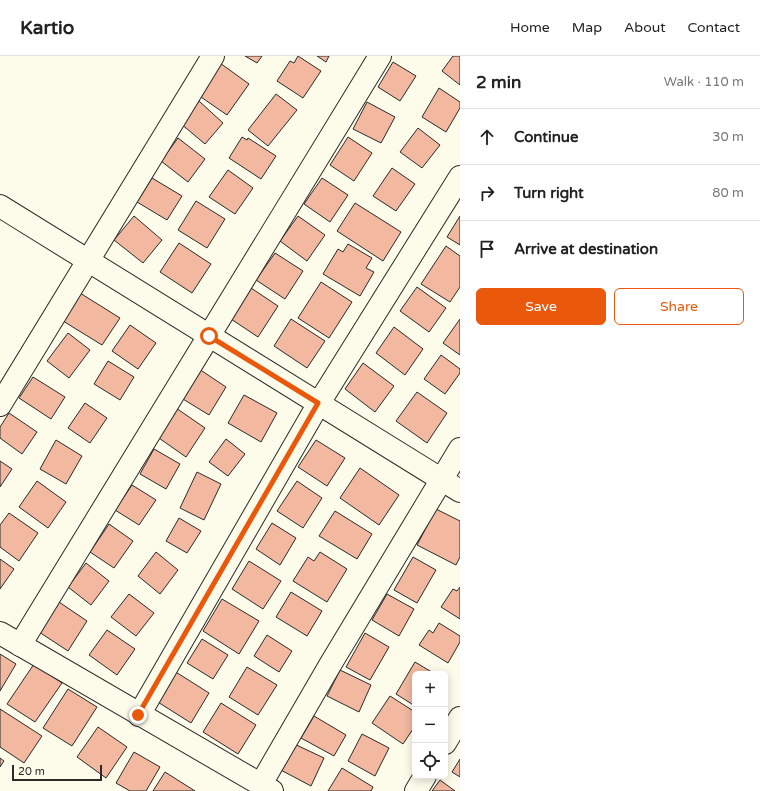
<!DOCTYPE html>
<meta charset="utf-8">
<style>
body{margin:0;font-family:"Varela Round",sans-serif;background:#f2f2f2;color:#222}
.controls{position:absolute;right:12px;bottom:12px;display:grid;overflow:hidden;border-radius:6px;box-shadow:0 2px 10px #0003}
.controls button{width:36px;height:36px;display:grid;place-items:center;padding:0;border:0;border-bottom:1px solid #e0e0e0;background:#fff;color:#222;font:20px sans-serif}
.scale{position:absolute;left:12px;bottom:10px;width:90px;box-sizing:border-box;padding-left:4px;border:2px solid #2b2b2b;border-top:0;font-size:11px;line-height:14px;white-space:nowrap;color:#2b2b2b;-webkit-text-stroke:3px #fdfbea;paint-order:stroke}
.stop{position:absolute;width:12px;height:12px;margin:-9px;border:3px solid #ea580c;border-radius:50%;background:#fff}
.stop.end{background:#ea580c;border-color:#fff;box-shadow:0 1px 4px #0008}
.list{margin:0;padding:0;list-style:none}
h2{display:flex;justify-content:space-between;align-items:center;height:52px;margin:0;padding:0 16px;font-size:17px}
h2 small{font-size:13px;font-weight:400;color:#767676}
.list li{display:grid;grid-template-columns:26px 1fr auto;gap:12px;align-items:center;box-sizing:border-box;height:56px;padding:0 16px;border-top:1px solid #e0e0e0}
.list b{display:block;font-size:15px;white-space:nowrap}
.list em{font-size:13px;font-style:normal;color:#767676}
.actions{display:flex;gap:8px;padding:12px 16px}
.actions a{flex:1;padding:9px 0;border:1px solid #ea580c;border-radius:6px;text-align:center;font-size:14px;color:#ea580c}
.actions .main{background:#ea580c;color:#fff}
.icon{flex:none;width:22px;height:22px;fill:none;stroke:currentColor;stroke-width:2;stroke-linecap:round;stroke-linejoin:round}
.map{position:relative;flex:none;width:460px;height:735px;overflow:hidden}
header{display:flex;align-items:center;gap:24px;box-sizing:border-box;height:56px;padding:0 20px;background:#fff;border-bottom:1px solid #e0e0e0}
header strong{font-size:19px}
nav{display:flex;gap:22px;margin-inline-start:auto;font-size:14px}
main{display:flex}
aside{flex:1;background:#fff}
.map>svg:first-child{display:block}
.building{fill:#f2b8a0;stroke:#2b2b2b}
.lines{fill:none;stroke-linecap:round;stroke-linejoin:round}
.minor-casing{stroke:#2b2b2b;stroke-width:24}
.minor{stroke:#fdfbea;stroke-width:22}
.route{stroke:#ea580c;stroke-width:5}
</style>
<header>
<strong>Kartio</strong>
<nav><a>Home</a><a>Map</a><a>About</a><a>Contact</a></nav>
</header>
<main>
<div class="map">
<svg width="460" height="735" viewBox="0 0 460 735">
<rect width="100%" height="100%" fill="#fdfbea"/>
<g class="building">
<path d="M245,0h17l-5,7z"/>
<path d="M298,0l23,15 -18,27 -26,-17 13,-20 4,2z"/>
<path d="M317,0h12l-3,6z"/>
<path d="M453,0h7v29l-18,-14z"/>
<path d="M393,6l23,14 -16,25 -22,-14z"/>
<path d="M220,7l29,21 -22,31 -29,-20z"/>
<path d="M439,32l21,14v6l-14,24 -24,-15z"/>
<path d="M276,38l21,16 -29,36 -20,-16z"/>
<path d="M199,45l24,22 -18,21 -25,-21z"/>
<path d="M367,46l28,15 -14,26 -28,-14z"/>
<path d="M418,72l22,17 -18,23 -22,-16z"/>
<path d="M242,81l5,3 1,-2 28,18 -15,23 -32,-21z"/>
<path d="M348,81l24,16 -18,28 -24,-16z"/>
<path d="M178,82l27,21 -17,23 -27,-21z"/>
<path d="M392,112l23,16 -19,27 -23,-15z"/>
<path d="M228,114l25,18 -18,26 -26,-17z"/>
<path d="M152,122l30,18 -15,24 -30,-18z"/>
<path d="M322,122l26,17 -18,27 -26,-18z"/>
<path d="M196,145l29,18 -18,29 -29,-18z"/>
<path d="M355,147l46,29 -18,29 -46,-30z"/>
<path d="M134,160l28,24 -19,23 -29,-23z"/>
<path d="M298,160l27,19 -18,26 -27,-20z"/>
<path d="M460,160v29l-13,-8z"/>
<path d="M179,187l32,21 -19,29 -32,-21z"/>
<path d="M348,188l24,14 -6,10 8,4 -14,24 -37,-22 15,-25 5,3z"/>
<path d="M446,190l14,10v31l-10,15 -29,-18z"/>
<path d="M275,197l28,18 -18,28 -29,-19z"/>
<path d="M321,226l31,20 -23,36 -31,-20z"/>
<path d="M248,230l30,20 -20,31 -30,-20z"/>
<path d="M417,231l29,21 -17,24 -29,-21z"/>
<path d="M80,237l40,25 -18,27 -39,-24z"/>
<path d="M291,263l34,22 -18,27 -33,-22z"/>
<path d="M460,263v36l-17,-12z"/>
<path d="M130,269l26,18 -18,26 -26,-18z"/>
<path d="M394,271l29,22 -18,26 -29,-22z"/>
<path d="M68,277l22,17 -21,28 -22,-17z"/>
<path d="M441,299l19,14v4l-15,21 -21,-15z"/>
<path d="M108,305l26,16 -14,23 -26,-16z"/>
<path d="M363,307l31,23 -19,26 -30,-23z"/>
<path d="M196,311l30,20 -17,28 -31,-19z"/>
<path d="M33,321l32,20 -14,22 -32,-21z"/>
<path d="M417,336l30,21 -20,30 -31,-22z"/>
<path d="M244,339l33,18 -16,29 -33,-19z"/>
<path d="M85,347l22,15 -17,25 -22,-15z"/>
<path d="M176,352l29,20 -19,29 -30,-21z"/>
<path d="M9,357l28,19 -15,22 -22,-16v-11z"/>
<path d="M226,383l19,15 -17,22 -19,-14z"/>
<path d="M56,384l26,16 -16,28 -26,-15z"/>
<path d="M316,384l29,18 -18,28 -29,-19z"/>
<path d="M154,393l26,15 -14,25 -26,-15z"/>
<path d="M0,405l12,8 -12,18z"/>
<path d="M360,412l39,27 -20,30 -39,-27z"/>
<path d="M197,416l24,12 -17,36 -24,-12z"/>
<path d="M37,425l29,21 -18,26 -29,-21z"/>
<path d="M297,425l25,17 -19,30 -26,-17z"/>
<path d="M132,429l24,15 -17,25 -24,-15z"/>
<path d="M436,453l24,12v36l-4,8 -39,-20z"/>
<path d="M335,455l37,23 -15,25 -38,-23z"/>
<path d="M9,457l29,20 -19,28 -19,-14v-22z"/>
<path d="M179,462l22,13 -14,22 -21,-12z"/>
<path d="M272,467l24,15 -16,27 -24,-16z"/>
<path d="M109,468l24,17 -19,27 -24,-16z"/>
<path d="M156,496l22,18 -18,24 -22,-18z"/>
<path d="M320,496l27,17 -20,33 -34,-21 15,-24 6,4z"/>
<path d="M413,501l23,13 -19,33 -23,-13z"/>
<path d="M0,503l14,10 -14,20z"/>
<path d="M249,505l32,20 -18,28 -31,-20z"/>
<path d="M86,507l23,18 -18,24 -23,-18z"/>
<path d="M460,531v32l-19,-12 12,-18 4,2z"/>
<path d="M291,536l31,19 -15,25 -31,-19z"/>
<path d="M129,538l25,19 -18,23 -25,-19z"/>
<path d="M387,538l27,15 -15,27 -27,-16z"/>
<path d="M222,543l37,22 -20,33 -36,-23z"/>
<path d="M56,544l31,21 -19,30 -32,-21z"/>
<path d="M439,567l21,13v6l-12,21 -29,-18 10,-15 4,3z"/>
<path d="M107,574l28,19 -18,26 -28,-20z"/>
<path d="M365,577l24,14 -19,33 -24,-13z"/>
<path d="M267,579l25,16 -13,21 -25,-16z"/>
<path d="M202,583l26,16 -15,24 -26,-16z"/>
<path d="M0,598l16,10 -16,27z"/>
<path d="M415,606l20,12h-20v32l-19,-12z"/>
<path d="M34,608l28,19 -27,39 -28,-18z"/>
<path d="M247,611l30,18 -19,30 -29,-18z"/>
<path d="M171,613l38,24 -18,30 -38,-24z"/>
<path d="M340,614l31,15 -12,27 -32,-16z"/>
<path d="M68,633l29,18 -25,39 -29,-18z"/>
<path d="M390,640l25,16v14l-12,18 -31,-21z"/>
<path d="M221,647l35,22 -18,29 -35,-22z"/>
<path d="M0,653l42,27 -18,27 -24,-16z"/>
<path d="M314,660l32,19 -12,21 -33,-18z"/>
<path d="M98,671l29,20 -21,31 -29,-21z"/>
<path d="M362,678l27,14 -14,28 -27,-15z"/>
<path d="M290,686l34,16 -13,28 -34,-18z"/>
<path d="M134,696l26,15 -14,24h-16l-14,-8z"/>
<path d="M0,702l4,3 -4,6z"/>
<path d="M460,703v18l-8,-5z"/>
<path d="M342,712l31,19 -2,4h-43z"/>
<path d="M165,716l30,19h-42z"/>
<path d="M440,724l15,11h-23z"/>
</g>
<g class="lines">
<defs>
<g id="minor">
<path d="M0,150l460,285"/>
<path d="M0,349l213,-349"/>
<path d="M0,577l272,158"/>
<path d="M20,589l360,-589"/>
<path d="M139,659l180,-312 141,-226"/>
<path d="M445,687l15,-25"/>
<path d="M261,728l69,-119 130,-216"/>
<path d="M416,735l9,-15"/>
</g>
</defs>
<use href="#minor" class="minor-casing"/>
<use href="#minor" class="minor"/>
</g>
<g class="lines">
<path class="route" d="M138,659l180,-312 -109,-67"/>
</g>
</svg>
<div class="controls">
<button>+</button>
<button>−</button>
<button><svg class="icon" aria-label="locate" viewBox="0 0 24 24"><circle cx="12" cy="12" r="6"/><path d="M12 2v4M12 18v4M2 12h4M18 12h4"/></svg></button>
</div>
<div class="scale">20 m</div>
<div class="stop" style="left:209px;top:280px"></div>
<div class="stop end" style="left:138px;top:659px"></div>
</div>
<aside>
<h2>2 min<small>Walk · 110 m</small></h2>
<ul class="list">
<li><svg class="icon" aria-label="ahead" viewBox="0 0 24 24"><path d="M12 20V5M6 11l6-6 6 6"/></svg><div><b>Continue</b></div><em>30 m</em></li>
<li><svg class="icon" aria-label="right" viewBox="0 0 24 24"><path d="M7 20v-9h11M14 6l5 5-5 5"/></svg><div><b>Turn right</b></div><em>80 m</em></li>
<li><svg class="icon" aria-label="arrive" viewBox="0 0 24 24"><path d="M6 21V4h12l-3 4 3 4H6"/></svg><div><b>Arrive at destination</b></div></li>
</ul>
<div class="actions"><a class="main">Save</a><a>Share</a></div>
</aside>
</main>
